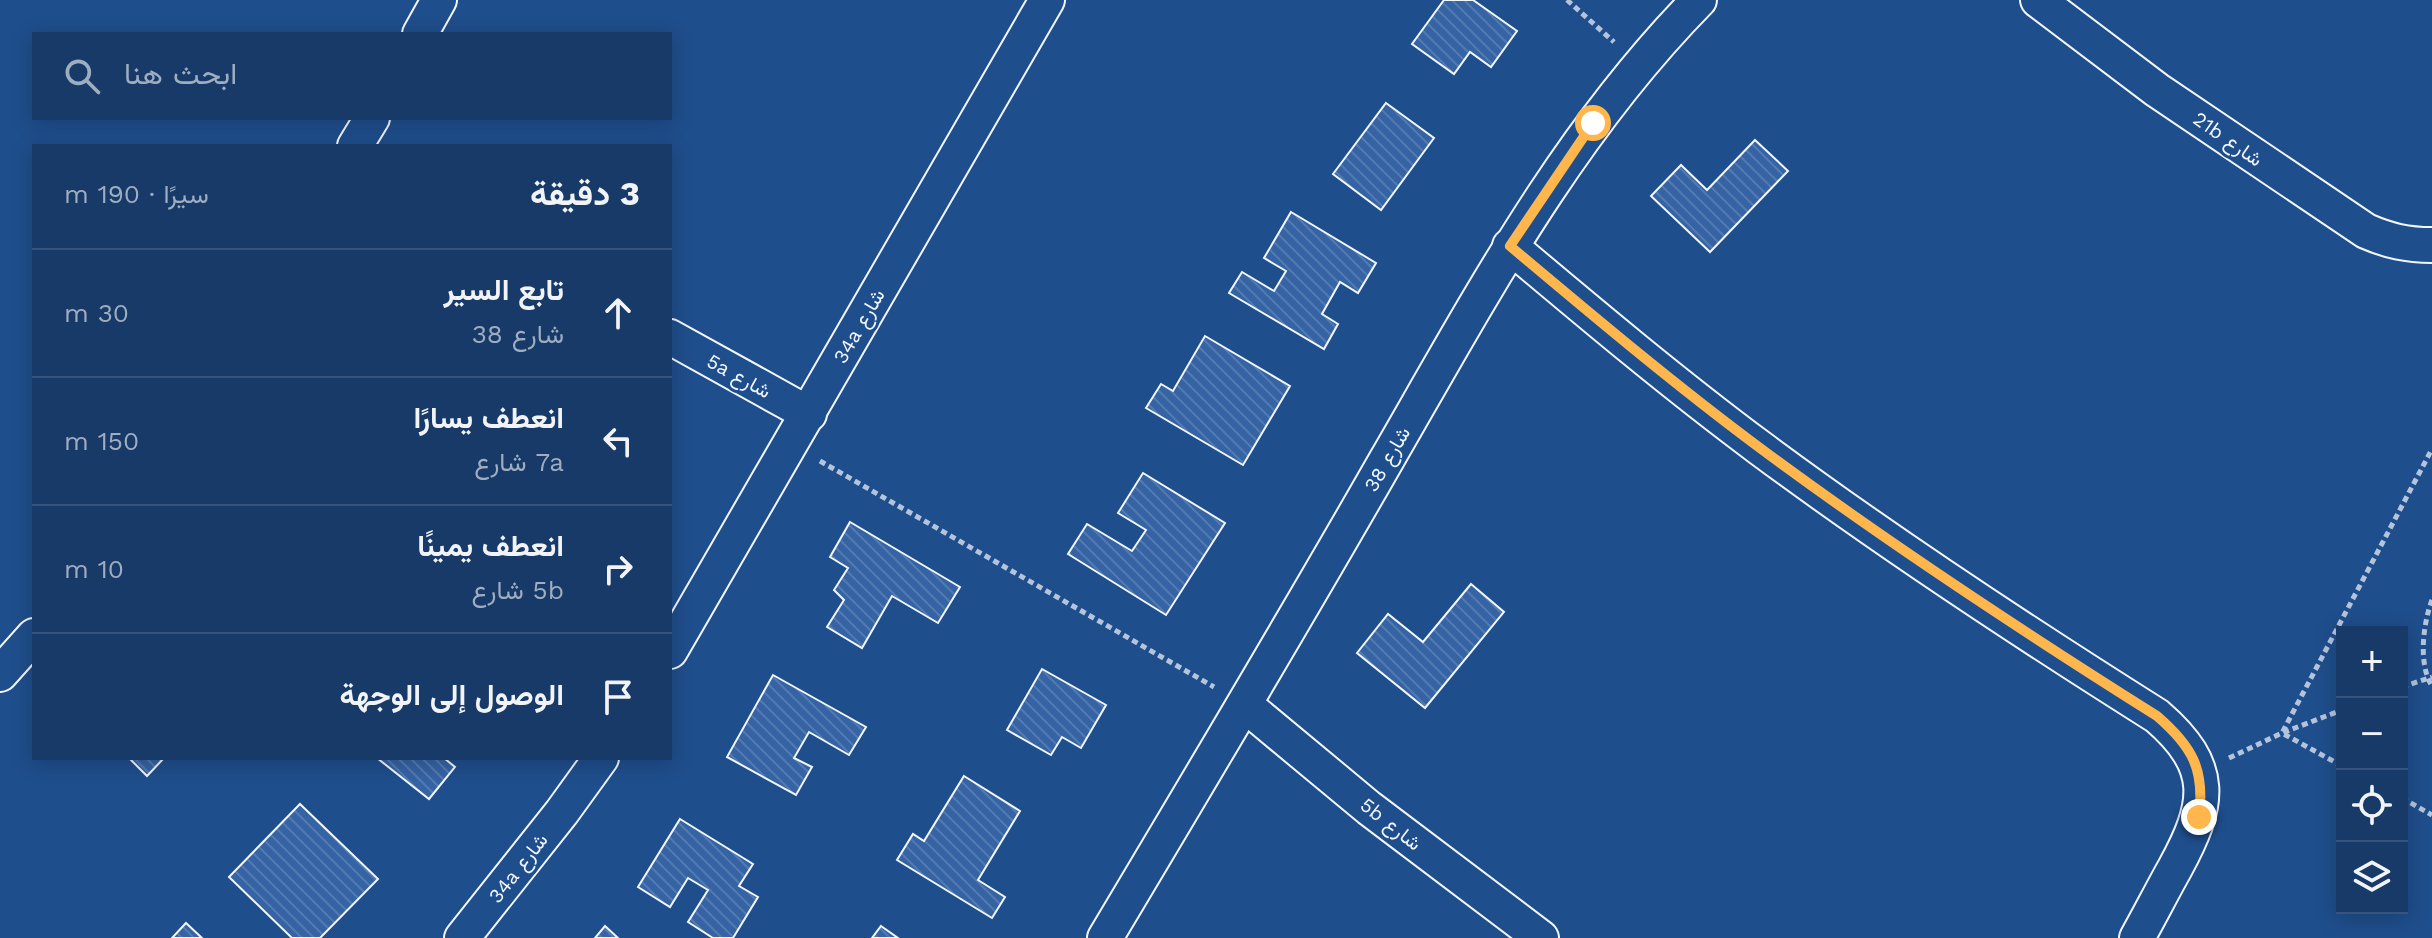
<!DOCTYPE html>
<html lang="ar">
<meta charset="utf-8">
<style>
body{margin:0;font-family:"Work Sans",Vazirmatn,sans-serif;background:#20416f;color:#f1f3f6;direction:rtl}
.controls{position:absolute;right:24px;bottom:24px;display:grid;overflow:hidden;border-radius:0px;box-shadow:0 4px 20px #0003}
.controls button{width:72px;height:72px;display:grid;place-items:center;padding:0;border:0;border-bottom:2px solid #36547d;background:#173a69;color:#f1f3f6;font:40px sans-serif}
.stop{position:absolute;width:24px;height:24px;margin:-18px;border:6px solid #ffb74d;border-radius:50%;background:#fff}
.stop.end{background:#ffb74d;border-color:#fff;box-shadow:0 2px 8px #0008}
.list{margin:0;padding:0;list-style:none}
h2{display:flex;justify-content:space-between;align-items:center;height:104px;margin:0;padding:0 32px;font-size:34px}
h2 small{font-size:26px;font-weight:400;color:#9eadc0}
.list li{display:grid;grid-template-columns:52px 1fr auto;gap:24px;align-items:center;box-sizing:border-box;height:128px;padding:0 32px;border-top:2px solid #36547d}
.list b{display:block;font-size:30px;white-space:nowrap}
.list p{margin:0;font-size:26px;white-space:nowrap;color:#9eadc0}
.list em{font-size:26px;font-style:normal;color:#9eadc0}
.icon{flex:none;width:44px;height:44px;fill:none;stroke:currentColor;stroke-width:2;stroke-linecap:round;stroke-linejoin:round}
.map{position:relative;flex:none;width:2432px;height:938px;overflow:hidden;direction:ltr}
.search{position:absolute;background:#173a69;box-shadow:0 4px 20px #0003;left:32px;top:32px;width:640px;height:88px;display:flex;align-items:center;gap:20px;box-sizing:border-box;padding:0 28px;border-radius:0px;color:#9eadc0;font-size:30px}
.panel{position:absolute;background:#173a69;box-shadow:0 4px 20px #0003;left:32px;top:144px;width:640px;height:616px;border-radius:0px;direction:rtl}
.map>svg:first-child{display:block}
.building{fill:url(#building-back-hatch);stroke:#f2f6ff;stroke-width:2}
.lines{fill:none;stroke-linecap:round;stroke-linejoin:round}
.minor-casing{stroke:#f2f6ff;stroke-width:38}
.path{stroke:#b3c4dc;stroke-width:5;stroke-dasharray:6 4;stroke-linecap:butt}
.minor{stroke:#1f4e8c;stroke-width:34}
.route{stroke:#ffb74d;stroke-width:10}
.labels{text-anchor:middle;stroke-width:6;stroke-linejoin:round;paint-order:stroke}
.street-label{font-size:20px;fill:#f2f6ff;stroke:#1f4e8c}
</style>
<div class="map">
<svg width="2432" height="938" viewBox="0 0 2432 938">
<defs>
<pattern id="building-back-hatch" width="6" height="6" patternUnits="userSpaceOnUse" patternTransform="scale(2)"><rect width="6" height="6" fill="#3563a3"/><path d="M-1 5l2 2M0 0l6 6M5-1l2 2" fill="none" stroke="#537ab1"/></pattern>
</defs>
<rect width="100%" height="100%" fill="#1f4e8c"/>
<g class="building">
<path d="M1444,0h29l44,31 -26,36 -21,-15 -16,22 -42,-30z"/>
<path d="M1386,103l48,35 -53,72 -48,-36z"/>
<path d="M1755,140l33,31 -78,81 -59,-56 30,-31 26,25z"/>
<path d="M1291,212l85,51 -18,30 -18,-11 -18,32 16,10 -14,25 -95,-56 13,-21 32,19 12,-20 -22,-13z"/>
<path d="M1205,336l85,50 -47,79 -97,-57 15,-24 12,7z"/>
<path d="M1143,473l82,50 -59,92 -98,-61 19,-30 45,27 14,-21 -28,-17z"/>
<path d="M850,522l110,65 -22,36 -46,-27 -30,52 -35,-21 17,-27 -10,-10 14,-22 -18,-11z"/>
<path d="M1471,584l33,28 -79,96 -68,-55 31,-39 35,28z"/>
<path d="M1042,669l64,36 -25,43 -19,-11 -11,18 -44,-25z"/>
<path d="M773,675l93,52 -17,28 -40,-23 -15,26 18,9 -16,28 -69,-38z"/>
<path d="M129,758h35l-17,18z"/>
<path d="M377,758h67l11,9 -26,32z"/>
<path d="M964,776l56,35 -42,69 27,17 -13,21 -95,-58 16,-26 11,7z"/>
<path d="M300,804l78,75 -58,59h-28l-63,-61z"/>
<path d="M680,819l73,45 -14,22 19,11 -25,41h-20l-25,-16 20,-32 -20,-12 -18,29 -32,-20z"/>
<path d="M186,923l16,15h-30z"/>
<path d="M605,926l13,12h-23z"/>
<path d="M881,926l17,12h-26z"/>
</g>
<g class="lines">
<defs>
<g id="minor">
<path d="M2038,0l119,90 209,141c23,10 41,14 66,14"/>
<path d="M420,34l19,-34"/>
<path d="M355,146l17,-28"/>
<path d="M1510,246c82,69 164,138 250,202 128,95 262,183 397,268 59,51 53,88 18,152 -13,23 -25,47 -38,70"/>
<path d="M670,337l139,77"/>
<path d="M670,651l377,-651"/>
<path d="M0,674l34,-38"/>
<path d="M1245,705l124,103 172,130"/>
<path d="M462,938l100,-126 39,-54"/>
<path d="M1105,938c95,-159 190,-318 282,-479 93,-161 180,-325 312,-459"/>
</g>
</defs>
<use href="#minor" class="minor-casing"/>
<g class="path">
<path d="M1567,0l47,42"/>
<path d="M820,461l394,226"/>
<path d="M2432,600c-9,24 -14,64 0,86"/>
<path d="M2402,687l30,-10"/>
<path d="M2229,758l53,-25 60,-23"/>
<path d="M2342,766l-60,-33 150,-284"/>
<path d="M2402,798l30,17"/>
</g>
<use href="#minor" class="minor"/>
</g>
<g class="lines">
<path class="route" d="M1593,123l-83,123c82,69 164,138 250,202 128,95 262,183 397,268 36,31 48,54 42,101"/>
</g>
<g class="labels">
<g class="street-label">
<text transform="translate(2228 139) rotate(35)" y="7">21b شارع</text>
<text transform="translate(859 326) rotate(-60)" y="7">34a شارع</text>
<text transform="translate(739 376) rotate(29)" y="7">5a شارع</text>
<text transform="translate(1387 459) rotate(-60)" y="7">شارع 38</text>
<text transform="translate(1391 824) rotate(38)" y="7">5b شارع</text>
<text transform="translate(518 868) rotate(-52)" y="7">34a شارع</text>
</g>
</g>
</svg>
<div class="controls">
<button>+</button>
<button>−</button>
<button><svg class="icon" aria-label="locate" viewBox="0 0 24 24"><circle cx="12" cy="12" r="6"/><path d="M12 2v4M12 18v4M2 12h4M18 12h4"/></svg></button>
<button><svg class="icon" aria-label="layers" viewBox="0 0 24 24"><path d="M12 4l9 5-9 5-9-5zM3 14l9 5 9-5"/></svg></button>
</div>
<div class="stop" style="left:1593px;top:123px"></div>
<div class="stop end" style="left:2199px;top:817px"></div>
<div class="search"><svg class="icon" aria-label="search" viewBox="0 0 24 24"><circle cx="10" cy="10" r="6"/><path d="M15 15l6 6"/></svg>ابحث هنا</div>
<section class="panel">
<h2>3 دقيقة<small>سيرًا · 190 m</small></h2>
<ul class="list">
<li><svg class="icon" aria-label="ahead" viewBox="0 0 24 24"><path d="M12 20V5M6 11l6-6 6 6"/></svg><div><b>تابع السير</b><p>شارع 38</p></div><em>30 m</em></li>
<li><svg class="icon" aria-label="left" viewBox="0 0 24 24"><path d="M17 20v-9H6M10 6l-5 5 5 5"/></svg><div><b>انعطف يسارًا</b><p>7a شارع</p></div><em>150 m</em></li>
<li><svg class="icon" aria-label="right" viewBox="0 0 24 24"><path d="M7 20v-9h11M14 6l5 5-5 5"/></svg><div><b>انعطف يمينًا</b><p>5b شارع</p></div><em>10 m</em></li>
<li><svg class="icon" aria-label="arrive" viewBox="0 0 24 24"><path d="M6 21V4h12l-3 4 3 4H6"/></svg><div><b>الوصول إلى الوجهة</b></div></li>
</ul>
</section>
</div>
